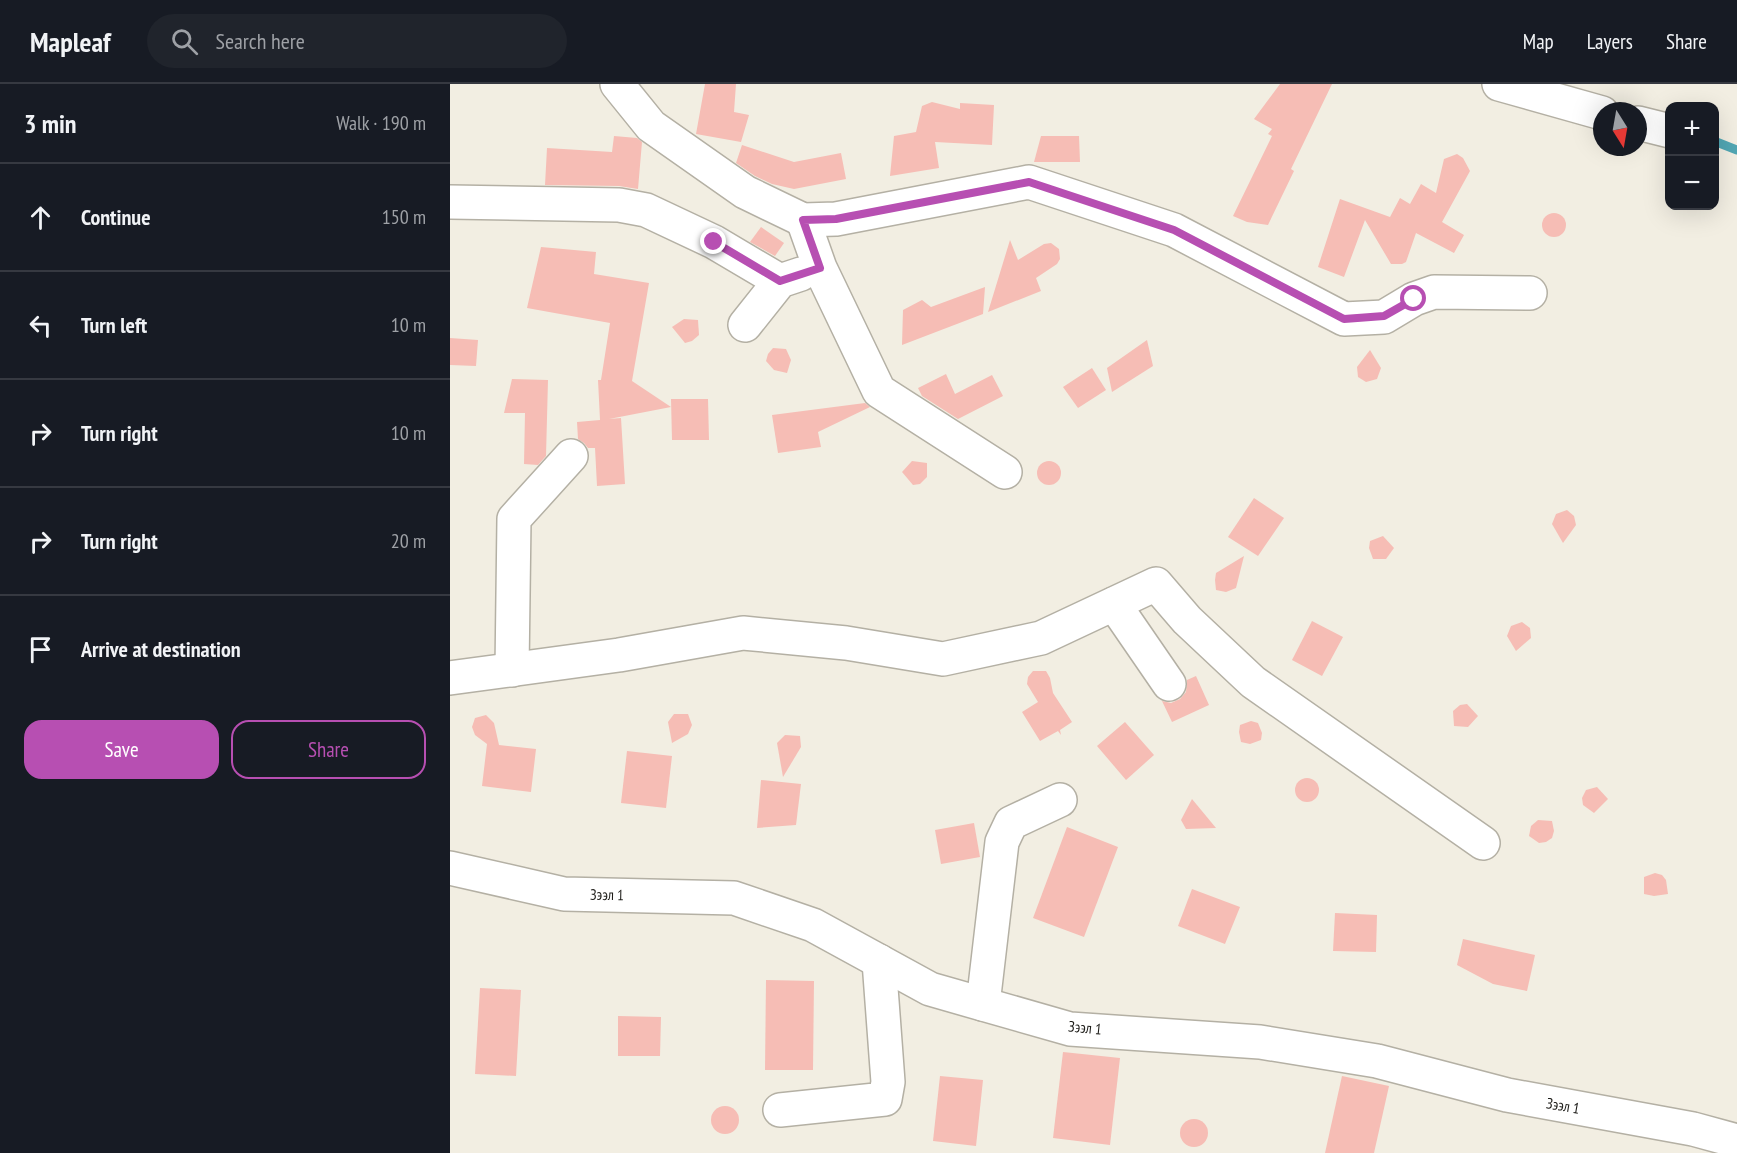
<!DOCTYPE html>
<meta charset="utf-8">
<style>
body{margin:0;font-family:"PT Sans Narrow",sans-serif;background:#20242c;color:#f1f3f6}
.controls{position:absolute;right:18px;top:18px;display:grid;overflow:hidden;border-radius:12px;box-shadow:0 6px 24px #0002}
.controls button{width:54px;height:54px;display:grid;place-items:center;padding:0;border:0;border-bottom:2px solid #363941;background:#171b24;color:#f1f3f6;font:30px sans-serif}
.compass{position:absolute;left:1143px;top:18px;width:54px;height:54px;border-radius:50%;background:#171b24;box-shadow:0 6px 24px #0002;rotate:169deg}
.stop{position:absolute;width:18px;height:18px;margin:-14px;border:4px solid #b74fb2;border-radius:50%;background:#fff}
.stop.end{background:#b74fb2;border-color:#fff;box-shadow:0 2px 6px #0008}
.list{margin:0;padding:0;list-style:none}
h2{display:flex;justify-content:space-between;align-items:center;height:78px;margin:0;padding:0 24px;font-size:26px}
h2 small{font-size:20px;font-weight:400;color:#9ea1a6}
.list li{display:grid;grid-template-columns:39px 1fr auto;gap:18px;align-items:center;box-sizing:border-box;height:108px;padding:0 24px;border-top:2px solid #363941}
.list b{display:block;font-size:22px;white-space:nowrap}
.list em{font-size:20px;font-style:normal;color:#9ea1a6}
.actions{display:flex;gap:12px;padding:18px 24px}
.actions a{flex:1;padding:14px 0;border:2px solid #b74fb2;border-radius:18px;text-align:center;font-size:21px;color:#b74fb2}
.actions .main{background:#b74fb2;color:#fff}
.icon{flex:none;width:33px;height:33px;fill:none;stroke:currentColor;stroke-width:2;stroke-linecap:round;stroke-linejoin:round}
.map{position:relative;flex:none;width:1287px;height:1069px;overflow:hidden}
header{display:flex;align-items:center;gap:36px;box-sizing:border-box;height:84px;padding:0 30px;background:#171b24;border-bottom:2px solid #363941}
header strong{font-size:28px}
nav{display:flex;gap:33px;margin-inline-start:auto;font-size:21px}
.search{width:420px;height:54px;background:#20242c;display:flex;align-items:center;gap:15px;box-sizing:border-box;padding:0 21px;border-radius:33px;color:#9ea1a6;font-size:22px}
main{display:flex}
aside{flex:1;background:#171b24}
.map>svg:first-child{display:block}
.lines{fill:none;stroke-linecap:round;stroke-linejoin:round}
.stream{stroke:#51a6b3;stroke-width:9}
.building{fill:#f6bdb5}
.minor-casing{stroke:#b4b0a4;stroke-width:36}
.minor{stroke:#fff;stroke-width:33}
.route{stroke:#b74fb2;stroke-width:8}
.labels{text-anchor:middle;stroke-width:4.5;stroke-linejoin:round;paint-order:stroke}
.street-label{font-size:15px;fill:#1d1c18;stroke:#fff}
</style>
<header>
<strong>Mapleaf</strong>
<div class="search"><svg class="icon" aria-label="search" viewBox="0 0 24 24"><circle cx="10" cy="10" r="6"/><path d="M15 15l6 6"/></svg>Search here</div>
<nav><a>Map</a><a>Layers</a><a>Share</a></nav>
</header>
<main>
<aside>
<h2>3 min<small>Walk · 190 m</small></h2>
<ul class="list">
<li><svg class="icon" aria-label="ahead" viewBox="0 0 24 24"><path d="M12 20V5M6 11l6-6 6 6"/></svg><div><b>Continue</b></div><em>150 m</em></li>
<li><svg class="icon" aria-label="left" viewBox="0 0 24 24"><path d="M17 20v-9H6M10 6l-5 5 5 5"/></svg><div><b>Turn left</b></div><em>10 m</em></li>
<li><svg class="icon" aria-label="right" viewBox="0 0 24 24"><path d="M7 20v-9h11M14 6l5 5-5 5"/></svg><div><b>Turn right</b></div><em>10 m</em></li>
<li><svg class="icon" aria-label="right" viewBox="0 0 24 24"><path d="M7 20v-9h11M14 6l5 5-5 5"/></svg><div><b>Turn right</b></div><em>20 m</em></li>
<li><svg class="icon" aria-label="arrive" viewBox="0 0 24 24"><path d="M6 21V4h12l-3 4 3 4H6"/></svg><div><b>Arrive at destination</b></div></li>
</ul>
<div class="actions"><a class="main">Save</a><a>Share</a></div>
</aside>
<div class="map">
<svg width="1287" height="1069" viewBox="0 0 1287 1069">
<rect width="100%" height="100%" fill="#f2eee2"/>
<g class="lines">
<path class="stream" d="M1264,57l23,9"/>
</g>
<g class="building">
<path d="M255,0h31l-2,28 15,3 -8,27 -45,-8z"/>
<path d="M830,0h52l-41,85 3,2 -26,54 -21,-3 -14,-6 39,-80 -4,-2 4,-5 -18,-10z"/>
<path d="M482,18l28,7v-6l34,2 -2,40 -57,-3 4,26 -49,8 4,-40 22,-4 6,-26z"/>
<path d="M164,52l23,2 5,4 -4,47 -19,-3 -74,-1 2,-37 65,4z"/>
<path d="M591,52h38l1,26h-46z"/>
<path d="M292,61l52,17 47,-9 5,26 -52,10 -22,-5 -17,-8 -19,-13z"/>
<path d="M1007,70l6,4 7,13 -28,51 22,13 -10,18 -38,-20 -10,29 -4,2h-11l-26,-44 -21,57 -26,-10 22,-68 50,18 10,-19 10,6 11,-20 15,9 8,-34z"/>
<circle cx="1104" cy="141" r="12"/>
<path d="M311,143l23,16 -9,13 -25,-14z"/>
<path d="M560,156l8,20 26,-16 7,-1 8,6 1,10 -3,5 -21,14 5,13 -53,21z"/>
<path d="M91,163l55,5 -2,22 55,9 -17,98 39,26 -62,12 12,-1 4,66 -28,2 -2,-38h-7l-4,-5 -6,-4 -1,-17 23,-2 -2,-40h3l9,-57 -83,-15z"/>
<path d="M535,203l-2,27 -81,31 1,-35 19,-10 9,7z"/>
<path d="M234,235l14,1 1,15 -7,6 -7,2 -13,-16z"/>
<path d="M0,254l28,2 -2,26 -26,-1z"/>
<path d="M697,256l6,26 -41,26 -5,-24z"/>
<path d="M323,264l13,1 5,11 -4,13 -13,-3 -8,-9 2,-7z"/>
<path d="M920,266l11,18 -4,11 -11,3 -8,-5 -1,-10z"/>
<path d="M642,284l14,22 -28,18 -15,-21z"/>
<path d="M496,290l9,20 37,-19 11,21 -45,23 -36,-23 -4,-8z"/>
<path d="M62,295l36,1 -2,76 -8,9 -14,-1 1,-51h-21z"/>
<path d="M221,315h37l1,41h-37z"/>
<path d="M415,319l5,4 -52,25 3,15 -43,6 -6,-38z"/>
<path d="M462,377l15,2v14l-7,7 -7,1 -11,-13z"/>
<circle cx="599" cy="389" r="12"/>
<path d="M804,414l30,20 -26,38 -30,-19z"/>
<path d="M1117,426l7,6 2,9 -13,18 -11,-19 4,-10z"/>
<path d="M933,452l11,12 -8,11h-13l-4,-11 1,-7z"/>
<path d="M794,472l-8,32 -10,4 -10,-2 -1,-10 1,-7z"/>
<path d="M862,537l31,16 -21,39 -30,-16z"/>
<path d="M1072,538l8,6 1,10 -15,13 -9,-15 4,-10z"/>
<path d="M583,587h13l4,7 3,15 19,29 -12,8 1,5 -3,-4 -18,10 -18,-29 16,-10 -11,-18 1,-7z"/>
<path d="M746,592l13,29 -37,17 -10,-21 9,2 9,-4 6,-7 1,-12z"/>
<path d="M1017,620l11,12 -10,11 -14,-1 -1,-15 7,-6z"/>
<path d="M224,630h14l4,11 -4,9 -16,9 -4,-21z"/>
<path d="M36,631l8,8 5,22 37,4 -5,43 -49,-6 5,-42 -12,-9 -3,-8 3,-9z"/>
<path d="M801,637l7,2 4,10 -1,7 -11,4 -9,-2 -2,-10 1,-7z"/>
<path d="M675,638l29,33 -28,25 -29,-34z"/>
<path d="M335,651l15,1 1,11 -18,30 -6,-34z"/>
<path d="M177,667l45,5 -6,52 -45,-5z"/>
<circle cx="857" cy="706" r="12"/>
<path d="M311,696l40,4 -5,41 -39,3z"/>
<path d="M1147,703l11,12 -14,14 -11,-8 -1,-7 4,-8z"/>
<path d="M742,715l24,29 -30,1 -5,-9z"/>
<path d="M1088,736l14,1 2,10 -2,7 -6,4 -7,1 -10,-7 2,-10z"/>
<path d="M524,739l6,34 -39,7 -6,-34z"/>
<path d="M617,743l51,20 -34,90 -51,-19z"/>
<path d="M1205,789l7,2 4,5 2,14 -14,2 -10,-2v-17z"/>
<path d="M742,805l48,18 -15,37 -47,-18z"/>
<path d="M885,829l42,2 -1,37 -43,-1z"/>
<path d="M1013,855l72,16 -8,36 -34,-7 -36,-19z"/>
<path d="M316,896l48,1 -1,89h-48z"/>
<path d="M30,904l41,2 -5,86 -41,-2z"/>
<path d="M168,932l43,1 -1,39h-42z"/>
<path d="M613,968l57,6 -10,87 -57,-7z"/>
<path d="M490,992l43,4 -7,66 -43,-5z"/>
<path d="M892,992l47,10 -15,67h-49z"/>
<circle cx="275" cy="1036" r="14"/>
<circle cx="744" cy="1049" r="14"/>
</g>
<g class="lines">
<defs>
<g id="minor">
<path d="M167,0l34,42 94,66 58,28 33,-1 193,-37 145,48 170,89 40,-2 30,-18 20,-7 96,1"/>
<path d="M1049,0l103,29"/>
<path d="M1188,39l32,8"/>
<path d="M0,118l169,3 27,5 68,32 66,39"/>
<path d="M353,136l17,48 59,123 126,81"/>
<path d="M295,241l35,-44 21,-7"/>
<path d="M664,520l55,80"/>
<path d="M62,586l2,-151 57,-63"/>
<path d="M0,594l169,-23 124,-22 103,10 97,16 98,-21 115,-54 31,36 66,62 230,161"/>
<path d="M0,784l114,26 170,4 79,27 117,64 140,40 190,13 117,19 130,34 186,34 44,12"/>
<path d="M533,920l19,-162 9,-19 49,-23"/>
<path d="M330,1026l105,-11 3,-17 -9,-121"/>
</g>
</defs>
<use href="#minor" class="minor-casing"/>
<use href="#minor" class="minor"/>
</g>
<g class="lines">
<path class="route" d="M264,158l66,39 40,-13 -17,-48 33,-1 193,-37 145,48 170,89 40,-3 30,-17"/>
</g>
<g class="labels">
<g class="street-label">
<text transform="translate(157 811) rotate(1)" y="5">Зээл 1</text>
<text transform="translate(635 944) rotate(6)" y="5">Зээл 1</text>
<text transform="translate(1113 1022) rotate(10)" y="5">Зээл 1</text>
</g>
</g>
</svg>
<div class="controls">
<button>+</button>
<button>−</button>
</div>
<svg class="compass" viewBox="-18 -18 36 36"><path d="M0-13l5 13h-10z" fill="#e53935"/><path d="M0 13l5-13h-10z" fill="#9ea1a6"/></svg>
<div class="stop" style="left:964px;top:215px"></div>
<div class="stop end" style="left:264px;top:158px"></div>
</div>
</main>
